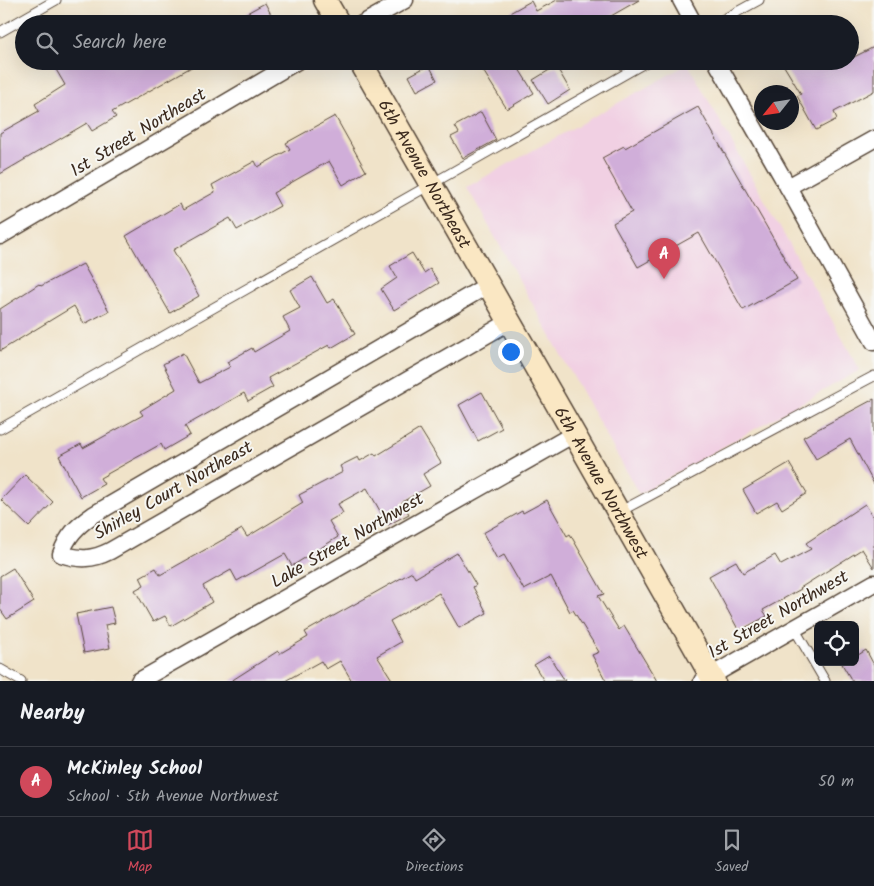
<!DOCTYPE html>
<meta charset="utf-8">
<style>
body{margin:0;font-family:Kalam,sans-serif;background:#20242c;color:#f1f3f6}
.controls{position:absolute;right:15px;bottom:15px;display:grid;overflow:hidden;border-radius:8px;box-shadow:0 5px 20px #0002}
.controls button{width:45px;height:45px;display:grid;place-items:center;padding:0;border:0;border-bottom:1px solid #363941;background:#171b24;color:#f1f3f6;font:25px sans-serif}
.compass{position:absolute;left:754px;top:85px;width:45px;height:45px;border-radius:50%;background:#171b24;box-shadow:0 5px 20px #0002;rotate:240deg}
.you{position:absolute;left:510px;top:351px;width:18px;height:18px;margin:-12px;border:4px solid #fff;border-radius:50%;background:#1a73e8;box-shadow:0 0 0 8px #1a73e833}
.badge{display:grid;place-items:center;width:32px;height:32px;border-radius:50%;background:#d1495b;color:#fff;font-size:16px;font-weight:700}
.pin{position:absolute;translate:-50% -41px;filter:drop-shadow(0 1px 2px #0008)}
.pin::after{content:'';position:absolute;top:26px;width:18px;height:15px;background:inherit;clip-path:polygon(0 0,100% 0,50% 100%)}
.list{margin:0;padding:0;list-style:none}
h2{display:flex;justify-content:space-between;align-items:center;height:65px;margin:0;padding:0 20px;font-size:21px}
h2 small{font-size:16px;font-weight:400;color:#9ea1a6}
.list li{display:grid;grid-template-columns:32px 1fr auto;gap:15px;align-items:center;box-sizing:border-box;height:70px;padding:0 20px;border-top:1px solid #363941}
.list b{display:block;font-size:19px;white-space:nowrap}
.list p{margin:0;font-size:16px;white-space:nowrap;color:#9ea1a6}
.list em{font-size:16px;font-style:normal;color:#9ea1a6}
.icon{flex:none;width:28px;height:28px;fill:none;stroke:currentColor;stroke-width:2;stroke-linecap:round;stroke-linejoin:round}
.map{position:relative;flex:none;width:874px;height:681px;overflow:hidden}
.search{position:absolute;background:#171b24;box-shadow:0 5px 20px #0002;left:15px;right:15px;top:15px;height:55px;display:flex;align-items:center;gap:12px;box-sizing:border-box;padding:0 18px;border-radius:28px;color:#9ea1a6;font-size:19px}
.sheet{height:135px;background:#171b24}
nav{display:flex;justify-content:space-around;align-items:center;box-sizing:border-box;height:70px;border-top:1px solid #363941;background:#171b24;font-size:14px;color:#9ea1a6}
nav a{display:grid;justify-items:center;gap:2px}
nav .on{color:#d1495b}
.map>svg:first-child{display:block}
.built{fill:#f1d0e3}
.building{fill:#d0aed9}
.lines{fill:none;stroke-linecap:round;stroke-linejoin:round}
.lane-casing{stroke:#564638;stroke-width:11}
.street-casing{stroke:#564638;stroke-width:19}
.secondary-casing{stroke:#564638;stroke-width:25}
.lane{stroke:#fff;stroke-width:9}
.street{stroke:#fff;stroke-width:16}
.secondary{stroke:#fae7c3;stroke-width:22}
.labels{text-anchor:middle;stroke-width:4;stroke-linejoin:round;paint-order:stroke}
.street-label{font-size:18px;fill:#3b2a1e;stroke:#f6f6f2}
</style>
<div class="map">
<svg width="874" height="681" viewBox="0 0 874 681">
<rect width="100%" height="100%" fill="#f6f6f2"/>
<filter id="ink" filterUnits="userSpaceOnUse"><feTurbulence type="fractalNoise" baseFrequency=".02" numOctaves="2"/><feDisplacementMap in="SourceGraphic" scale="10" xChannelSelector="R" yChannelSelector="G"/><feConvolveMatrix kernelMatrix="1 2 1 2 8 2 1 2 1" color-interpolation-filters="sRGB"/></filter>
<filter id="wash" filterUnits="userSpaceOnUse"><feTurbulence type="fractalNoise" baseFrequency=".0096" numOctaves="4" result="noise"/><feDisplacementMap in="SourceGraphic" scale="20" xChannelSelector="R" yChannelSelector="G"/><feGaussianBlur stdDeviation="1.12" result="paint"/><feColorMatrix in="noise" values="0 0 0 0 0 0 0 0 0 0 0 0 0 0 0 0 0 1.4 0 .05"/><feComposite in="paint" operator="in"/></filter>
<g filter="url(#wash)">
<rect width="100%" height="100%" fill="#f0e3c9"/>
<path class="built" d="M688,64l172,306 -221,124 -172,-307z"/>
<g id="blocks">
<g class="building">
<path d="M557,0h82l-42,24h-107l41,-23 5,10z"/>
<path d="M265,3l11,21h-49z"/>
<path d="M874,47v44l-40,21 3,7 -21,11 -19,-34 4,-2 -20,-33h69v-2z"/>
<path d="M51,61h151l-90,51 4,5 -24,14 -5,-8 -87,51v-41l39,-22 -4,-7 30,-19z"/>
<path d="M477,61h37l20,32 -27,16z"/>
<path d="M429,65l8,15 -20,11 -8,-15z"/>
<path d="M556,66l14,24 -22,14 -15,-24z"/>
<path d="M698,107l99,173 -54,30 -44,-77 -61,34 -25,-44 19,-11 -30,-54 22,-12 1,2z"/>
<path d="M481,112l15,28 -33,18 -12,-21 8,-4 -4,-7z"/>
<path d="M335,116l31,55 -23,14 -14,-24 -56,32 7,13 -43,24 -7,-12 -57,32 26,46 -29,17 -44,-77 54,-32 3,6 32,-18 -3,-7 43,-24 3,6 32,-18 -4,-6z"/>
<path d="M412,253l12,20 6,-4 9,14 -45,27 -13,-21 16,-11 -7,-12z"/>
<path d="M83,264l26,47 -25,13 -10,-18 -74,45v-42l39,-25 2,2z"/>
<path d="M312,277l15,26 7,-4 21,35 -24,14 -2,-3 -61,33 5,9 -25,14 -4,-8 -59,33 5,9 -26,15 -3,-6 -61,34 4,6 -23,13 -22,-41 22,-12 2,4 60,-33 -3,-4 36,-22 -13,-25 20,-11 16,30 31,-16 -3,-5 25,-14 2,4 36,-21 -7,-14 17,-9 -10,-18z"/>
<path d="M482,392l20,36 -24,13 -19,-36z"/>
<path d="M874,399v85l-24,-45 -34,20 -13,-22z"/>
<path d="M420,429l21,34 -18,11 7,12 -28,16 7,12 -21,11 -21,-37 -29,16 5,9 -14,8 9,16 -46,29 -7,-12 -48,27 -6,-11 -28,16 9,16 -41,24 -6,-10 -12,6 -18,-32 9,-5 -4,-8 16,-9 4,7 82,-46 5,8 56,-34 -4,-8 44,-23 -3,-6 18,-9 2,4 14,-8 2,3z"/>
<path d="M789,463l18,30 -25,16 -5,-8 -21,12 -13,-23z"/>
<path d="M25,475l28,27 -24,25 -28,-27z"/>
<path d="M547,500l20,36 3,-2 34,60 -6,2 21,34 5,-4 33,55h-51l-14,-26 7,-3 -26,-42 -3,2 -19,-36 -27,14 -20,-35 -7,4 -14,-26 39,-22 1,2z"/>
<path d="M865,504l9,14v50l-12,-19 -62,39 1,1 -38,21 4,6 -28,15 -30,-55 27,-15 7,12 32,-18 6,10 30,-16 -5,-6z"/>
<path d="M457,553l19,32 -3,2 14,26 -28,15 -20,-35 -49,28 11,21 -24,14 16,25h-41l-12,-20 -14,8 -5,-8 -36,20h-54l47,-30 1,3 29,-17 -3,-5 107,-60 3,6z"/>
<path d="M13,568l21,34 -27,17 -7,-10v-33z"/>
<path d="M111,607l4,16 -10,2 5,23 -26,5 -8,-39z"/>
<path d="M866,650l8,15v16h-22l-10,-17 4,-2h9v-5z"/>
<path d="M549,656l16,25h-21l-10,-16z"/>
</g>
</g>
</g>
<g filter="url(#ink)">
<use href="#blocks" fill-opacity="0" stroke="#564638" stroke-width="1"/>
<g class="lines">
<defs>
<g id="lane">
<path d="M715,24l44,-24"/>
<path d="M0,32l56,-32"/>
<path d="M0,429l648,-368"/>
<path d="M619,512l255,-136"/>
<path d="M794,628l31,53"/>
<path d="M0,669l21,12"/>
</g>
<g id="street">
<path d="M681,0l13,24"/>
<path d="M362,24l43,-24"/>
<path d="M716,61l72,126 86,155"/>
<path d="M788,187l86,-48"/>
<path d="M0,236l297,-175"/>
<path d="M488,285l-395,230c-16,11 -26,21 -32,39 19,6 31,6 49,-3l399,-229"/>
<path d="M139,681l435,-247"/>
<path d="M702,681l172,-98"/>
</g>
<g id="secondary">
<path d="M325,0l14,24"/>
<path id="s1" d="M360,61l214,373 140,247"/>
</g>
</defs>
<use href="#lane" class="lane-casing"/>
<use href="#street" class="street-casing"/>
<use href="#secondary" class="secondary-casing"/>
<use href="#lane" class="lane"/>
<use href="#street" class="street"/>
<use href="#secondary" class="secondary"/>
</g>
</g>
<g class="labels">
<g class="street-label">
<text transform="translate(138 132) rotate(-31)" y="6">1st Street Northeast</text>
<text dy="6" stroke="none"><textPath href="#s1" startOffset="130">6th Avenue Northeast</textPath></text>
<text dy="6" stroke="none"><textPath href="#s1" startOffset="486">6th Avenue Northwest</textPath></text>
<text transform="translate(173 490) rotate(-30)" y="6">Shirley Court Northeast</text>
<text transform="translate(347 540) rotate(-30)" y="6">Lake Street Northwest</text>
<text transform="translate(778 614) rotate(-30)" y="6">1st Street Northwest</text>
</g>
</g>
</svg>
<div class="controls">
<button><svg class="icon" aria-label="locate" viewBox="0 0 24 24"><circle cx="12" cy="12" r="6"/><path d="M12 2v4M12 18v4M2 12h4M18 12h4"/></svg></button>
</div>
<svg class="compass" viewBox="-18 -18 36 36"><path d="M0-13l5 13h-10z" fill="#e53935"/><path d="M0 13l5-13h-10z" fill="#9ea1a6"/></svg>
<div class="you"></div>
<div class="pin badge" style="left:664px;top:279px">A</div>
<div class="search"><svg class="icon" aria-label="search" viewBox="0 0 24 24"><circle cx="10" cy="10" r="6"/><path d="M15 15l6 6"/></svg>Search here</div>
</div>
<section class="sheet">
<h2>Nearby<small></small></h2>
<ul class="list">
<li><span class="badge">A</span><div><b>McKinley School</b><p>School · 5th Avenue Northwest</p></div><em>50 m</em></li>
</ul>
</section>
<nav>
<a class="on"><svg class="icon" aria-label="map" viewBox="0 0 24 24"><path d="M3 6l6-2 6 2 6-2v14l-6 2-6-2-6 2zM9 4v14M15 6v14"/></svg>Map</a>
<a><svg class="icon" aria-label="directions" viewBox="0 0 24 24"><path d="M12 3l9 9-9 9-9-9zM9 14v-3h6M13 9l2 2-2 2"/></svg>Directions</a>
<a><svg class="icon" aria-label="saved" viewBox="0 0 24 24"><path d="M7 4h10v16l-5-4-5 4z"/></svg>Saved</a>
</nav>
